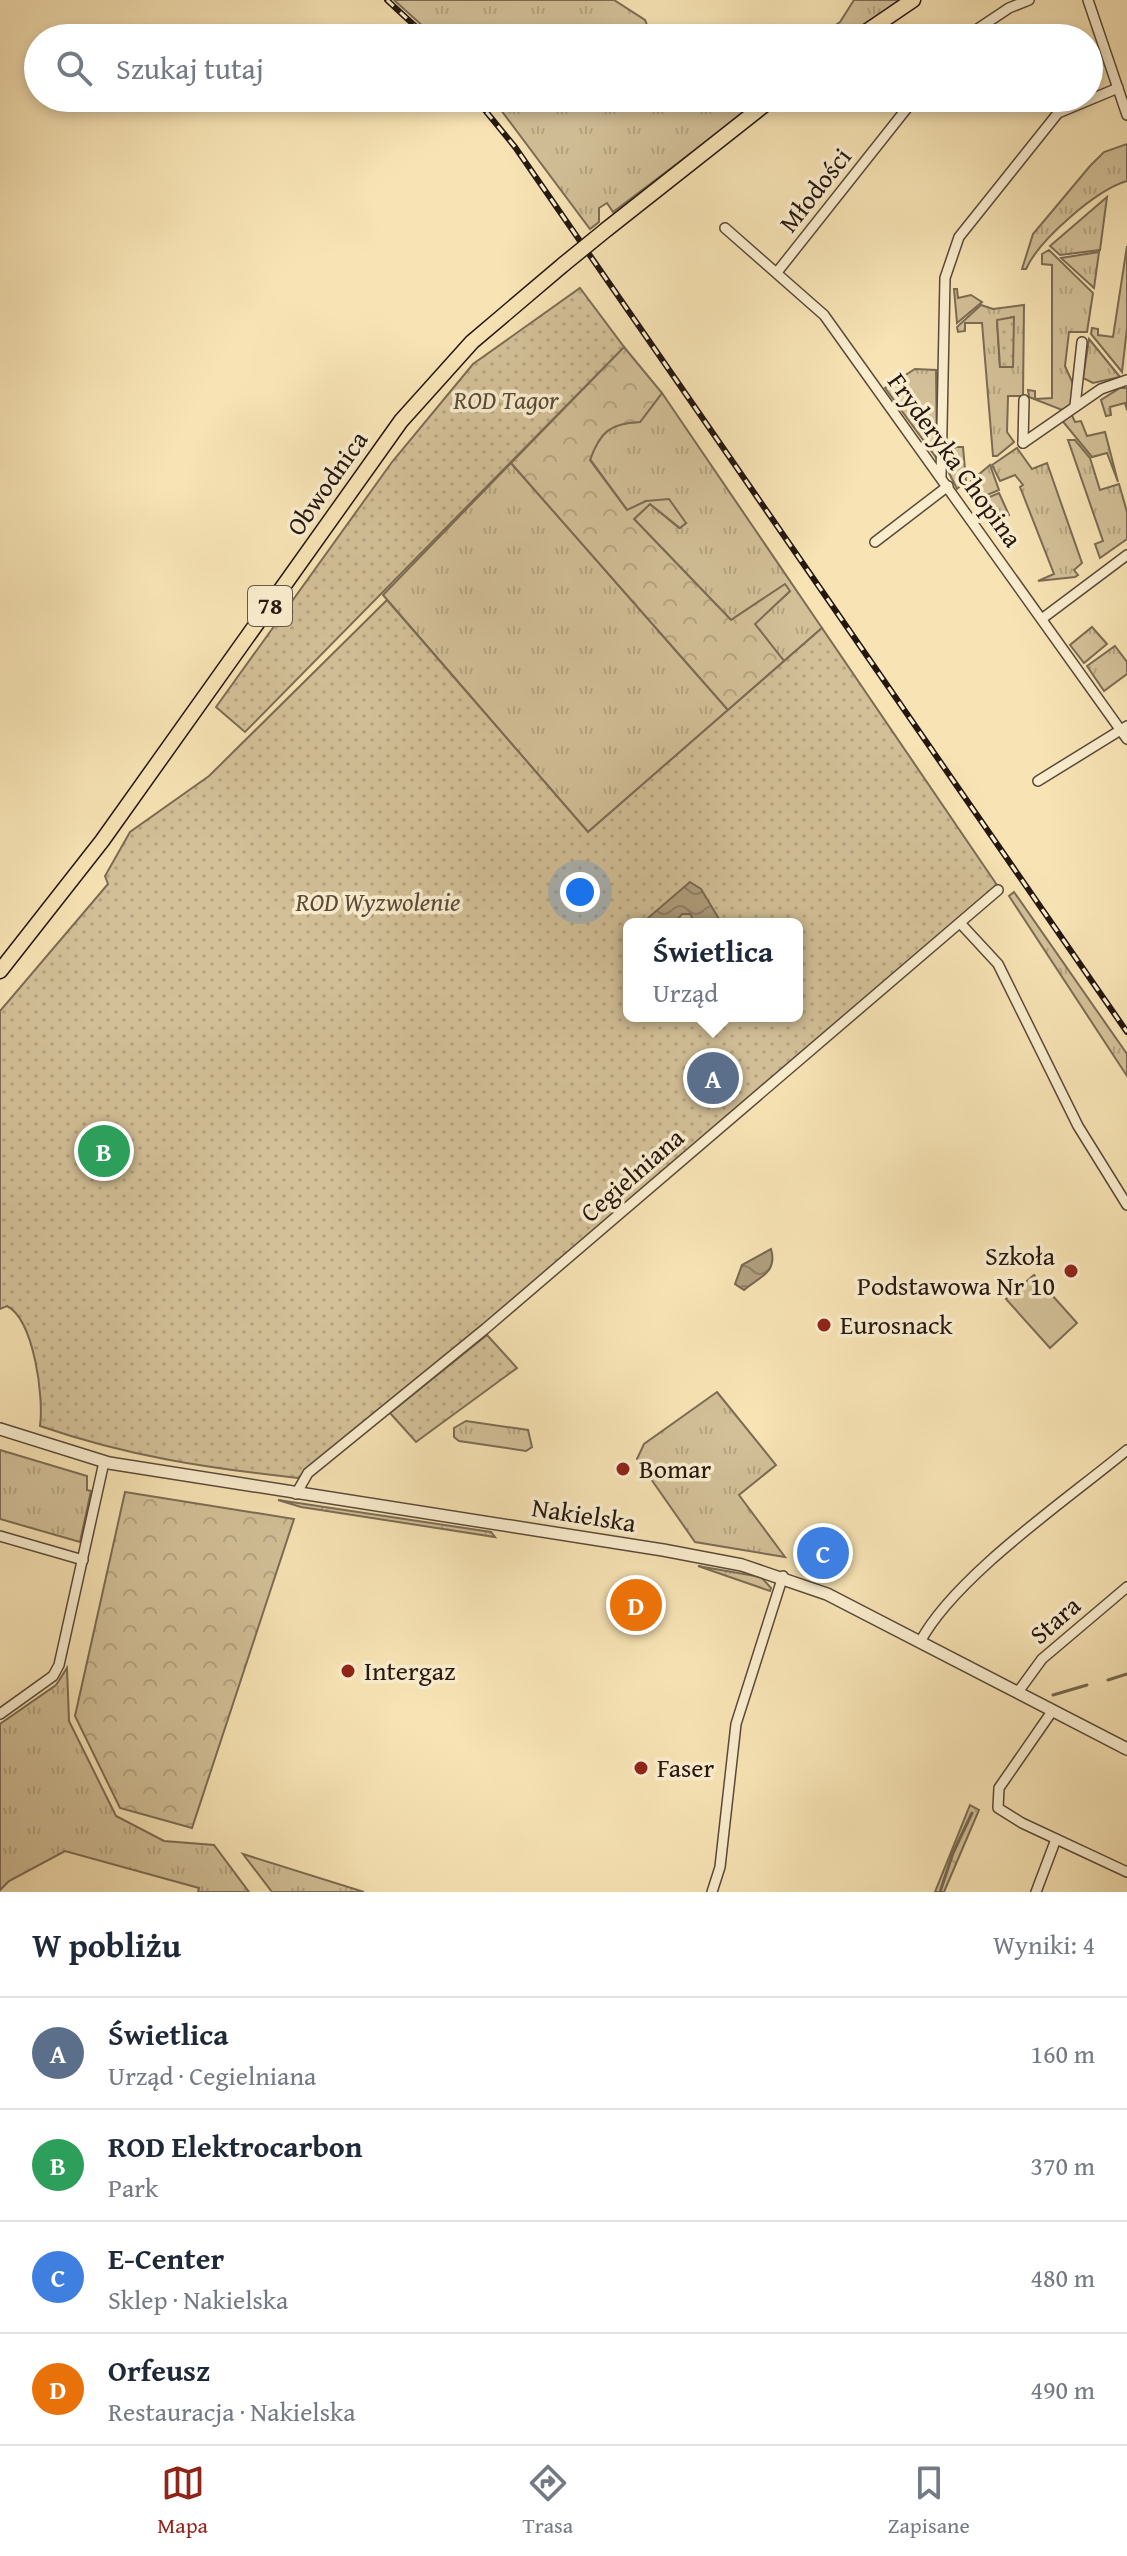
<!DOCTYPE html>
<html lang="pl">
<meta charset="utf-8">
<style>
body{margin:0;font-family:"Gentium Book Plus",serif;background:#f6f6f7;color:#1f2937}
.you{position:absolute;left:580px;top:892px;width:28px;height:28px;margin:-20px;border:6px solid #fff;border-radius:50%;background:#1a73e8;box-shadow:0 0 0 12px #1a73e833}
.badge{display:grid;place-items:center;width:52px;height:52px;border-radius:50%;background:#8f2418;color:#fff;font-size:26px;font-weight:700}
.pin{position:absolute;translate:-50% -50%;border:4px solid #fff;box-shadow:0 2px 8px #0006}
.popup{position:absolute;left:623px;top:918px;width:180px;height:104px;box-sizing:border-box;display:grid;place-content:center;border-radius:12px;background:#fff;filter:drop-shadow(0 2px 6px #0005);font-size:26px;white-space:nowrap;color:#747a83}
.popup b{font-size:30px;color:#1f2937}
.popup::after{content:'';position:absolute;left:50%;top:100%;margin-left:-16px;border:16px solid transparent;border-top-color:#fff}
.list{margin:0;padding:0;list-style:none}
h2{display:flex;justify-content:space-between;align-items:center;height:104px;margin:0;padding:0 32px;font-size:34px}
h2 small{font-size:26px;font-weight:400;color:#747a83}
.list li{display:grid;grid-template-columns:52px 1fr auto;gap:24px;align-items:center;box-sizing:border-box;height:112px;padding:0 32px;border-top:2px solid #e0e1e3}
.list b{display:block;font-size:30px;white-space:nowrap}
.list p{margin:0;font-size:26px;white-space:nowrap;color:#747a83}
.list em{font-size:26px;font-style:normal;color:#747a83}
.icon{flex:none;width:44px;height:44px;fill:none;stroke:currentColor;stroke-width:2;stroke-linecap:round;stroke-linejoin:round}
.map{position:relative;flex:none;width:1127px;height:1892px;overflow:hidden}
.search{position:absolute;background:#fff;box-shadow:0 4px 12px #0003;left:24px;right:24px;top:24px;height:88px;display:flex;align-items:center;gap:20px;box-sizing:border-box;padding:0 28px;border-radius:44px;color:#747a83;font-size:30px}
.sheet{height:552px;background:#fff}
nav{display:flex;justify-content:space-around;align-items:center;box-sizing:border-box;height:112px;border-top:2px solid #e0e1e3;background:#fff;font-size:22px;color:#747a83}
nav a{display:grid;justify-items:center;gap:4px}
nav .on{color:#8f2418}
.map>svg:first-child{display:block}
.grass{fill:url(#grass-tufts);stroke:#7c6c54;stroke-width:2;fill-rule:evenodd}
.forest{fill:url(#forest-crowns);stroke:#7c6c54;stroke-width:2}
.park{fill:url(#park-dots);stroke:#7c6c54;stroke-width:2;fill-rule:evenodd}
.pitch{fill:#d3c098;stroke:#7c6c54;stroke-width:2}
.water{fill:url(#water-waves);stroke:#786851;stroke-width:2}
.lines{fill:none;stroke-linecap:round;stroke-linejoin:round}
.stream{stroke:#786851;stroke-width:3}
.minor-casing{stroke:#5a4a39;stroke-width:12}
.tertiary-casing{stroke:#5a4a39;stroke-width:14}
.primary-casing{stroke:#251710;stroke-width:17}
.minor{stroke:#faedce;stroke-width:9}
.tertiary{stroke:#faedce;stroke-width:11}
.primary{stroke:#f7e3b4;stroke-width:14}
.rail-casing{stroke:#251710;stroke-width:6}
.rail{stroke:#faedce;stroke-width:3;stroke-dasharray:9;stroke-linecap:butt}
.primary-bridge-casing{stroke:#251710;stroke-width:17;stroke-linecap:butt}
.primary-bridge{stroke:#f7e3b4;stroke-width:14}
.poi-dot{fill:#8f2418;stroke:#faedce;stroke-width:3}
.labels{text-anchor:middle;stroke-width:7;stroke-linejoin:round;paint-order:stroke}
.shield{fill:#faedce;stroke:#655749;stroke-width:2}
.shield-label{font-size:24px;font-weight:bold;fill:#251710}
.street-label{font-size:26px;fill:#251710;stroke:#faedce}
.park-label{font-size:26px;font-style:italic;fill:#594a39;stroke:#faedce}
.poi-label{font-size:26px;fill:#251710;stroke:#faedce;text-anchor:start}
</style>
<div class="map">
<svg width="1127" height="1892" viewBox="0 0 1127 1892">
<defs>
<pattern id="grass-tufts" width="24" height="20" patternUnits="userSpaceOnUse" patternTransform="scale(2)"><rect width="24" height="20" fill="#d3c098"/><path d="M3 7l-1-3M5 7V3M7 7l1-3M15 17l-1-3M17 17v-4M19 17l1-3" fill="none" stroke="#b5a482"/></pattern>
<pattern id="forest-crowns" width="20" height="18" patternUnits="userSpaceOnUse" patternTransform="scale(2)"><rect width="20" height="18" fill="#d3c098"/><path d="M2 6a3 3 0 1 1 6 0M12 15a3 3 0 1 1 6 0" fill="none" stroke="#b5a482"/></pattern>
<pattern id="park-dots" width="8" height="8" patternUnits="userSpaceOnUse" patternTransform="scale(2)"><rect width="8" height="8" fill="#d3c098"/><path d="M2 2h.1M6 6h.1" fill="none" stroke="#b5a482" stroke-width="1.8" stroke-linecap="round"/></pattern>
<pattern id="water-waves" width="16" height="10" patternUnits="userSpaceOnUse" patternTransform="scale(2)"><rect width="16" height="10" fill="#b09e7c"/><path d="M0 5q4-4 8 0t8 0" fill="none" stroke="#8f8064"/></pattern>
</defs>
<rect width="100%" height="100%" fill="#f7e3b4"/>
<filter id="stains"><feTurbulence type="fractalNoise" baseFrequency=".0025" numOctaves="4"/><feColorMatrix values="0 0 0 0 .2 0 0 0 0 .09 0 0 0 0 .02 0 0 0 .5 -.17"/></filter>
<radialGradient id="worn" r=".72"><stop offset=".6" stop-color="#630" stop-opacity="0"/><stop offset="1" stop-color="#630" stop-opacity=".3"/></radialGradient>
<g class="grass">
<path d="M394,0h220l31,20 7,18h-216z"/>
<path d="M854,0h46l-53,38h-30l23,-16z"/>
<path d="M492,98h272l-151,114 -6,-9 -8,5v14l-9,7z"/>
<path d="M1127,144v37c-31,9 -88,59 -101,88h-4l11,-35 57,-68 14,-14z"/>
<path d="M1107,197l-7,53 -40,5 -10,-9z"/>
<path d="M1127,246v82l-5,44 -31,-38 1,-6 6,1v6l15,2z"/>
<path d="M1049,250l44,43 -6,39h-18l-4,34 9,20v17l-12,7 -33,-13 -1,-7 7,1v8l17,-1v-133l-10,-1v-10z"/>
<path d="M1099,252l-5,36 -33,-30z"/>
<path d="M954,289h3l1,9 13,-3 11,7 -25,21z"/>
<path d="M981,305l12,4 31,-4 -1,91h-15l-1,36 7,10 -17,14h-4l-11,-133h-17v8l-7,1 -1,-5zM1013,317v49l-13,1 -3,-46z"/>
<path d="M1089,339l31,38 -27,6 -10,-5z"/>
<path d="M915,369l21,1 1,89 -52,-71z"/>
<path d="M1120,388h7v22l-2,-7 -15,4 1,8 -5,1 -5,-16z"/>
<path d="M662,393l160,235 -38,33 -30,-37 35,-32 -5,-7 -53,35 -97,-101 16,-15 29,24 7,-5 -40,-22 -18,10 -38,-52c10,-27 20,-36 50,-37z"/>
<path d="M1070,411l5,11 6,-1 6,15 18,-4 13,50 -11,-29 -15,4 -32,-39z"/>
<path d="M1068,440h7l15,18 10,32 19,-6 8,28v27l-27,19 -5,-14 8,-3z"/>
<path d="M956,447h7l3,34 -9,8 -9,-18v-20z"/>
<path d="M1017,448l15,21 15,-6 35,100 -8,7 4,5 -3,2 -37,4 16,-7 -34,-87 3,-2 -8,-10 -15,6 -8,-16z"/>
<path d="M511,463l217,247 -140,122 -205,-237z"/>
<path d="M990,465l9,25 -19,8 -9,-17z"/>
<path d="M999,493l10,22 -15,7 -12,-22z"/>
<path d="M1092,627l15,17 -23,19 -14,-18z"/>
<path d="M1115,646l12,16v12l-23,17 -17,-25z"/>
<path d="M1014,892l113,162v22l-118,-180z"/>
<path d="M717,1392l59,73 -37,30 46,62 -90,-15 -58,-83 7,-15z"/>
<path d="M466,1421l62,9 4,17 -6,4 -67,-10 -5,-4v-9z"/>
<path d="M0,1450l87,26v14l4,1 -11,51 -80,-23z"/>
<path d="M278,1500l213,32 4,5 -194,-30z"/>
<path d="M698,1566l63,11 10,11 -1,3z"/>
<path d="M67,1668l2,53 47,95 48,25 50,4 35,47h-51l1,-4 -134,-37 -56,30 -9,9v-166l56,-39z"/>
<path d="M243,1854l121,38h-92z"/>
</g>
<g class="forest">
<path d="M624,347l38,46 -22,29c-30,1 -40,10 -50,38l37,50 19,-9 23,-2 17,24 -6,5 -30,-24 -16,15 97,101 54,-36 5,7 -35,33 29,37 -56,49 -217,-247z"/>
<path d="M125,1492l169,27 -102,309 -72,-20 -45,-92z"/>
<path d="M970,1805l9,5 -35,82h-9z"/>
</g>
<g class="park">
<path d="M580,288l44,59 -379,385 -29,-25 176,-245 81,-98z"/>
<path d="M1014,317l-1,50h-13l-3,-47z"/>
<path d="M387,600l201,232 234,-204 175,257 -451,387 -248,206c-92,-10 -171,-22 -258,-52 4,-29 -6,-106 -33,-120l-7,3v-298l108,-127 -3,-8 25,-44 79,-56zM629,924h168v92h-168z"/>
<path d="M487,1335l30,33 -101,74 -26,-29z"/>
</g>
<path class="pitch" d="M1034,1275l43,48 -27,25 -44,-49z"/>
<g class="water">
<path d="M690,882l11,7 21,35h-26l-6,-10h-8l-8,10h-33z"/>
<path d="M771,1249c7,24 -12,28 -27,41l-9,-6 7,-19z"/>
</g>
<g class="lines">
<g class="stream">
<path d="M1108,1680l19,-6"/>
<path d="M1053,1695l34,-10"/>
<path d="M940,1892l13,-39 19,-40"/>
</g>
<defs>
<g id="minor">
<path d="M1088,0l39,115"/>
<path d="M964,38l45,-30 20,-8"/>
<path d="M725,228l99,87 303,424"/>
<path d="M778,271l137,-173"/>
<path d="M1075,406l7,-64"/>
<path d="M1023,443l78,-54 26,-9"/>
<path d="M1023,443l1,-43"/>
<path d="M941,476l4,-198 14,-41 99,-124 60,-25"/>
<path d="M875,542l73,-56"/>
<path d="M1043,618l84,-63"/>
<path d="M1038,781l89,-55"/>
<path d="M961,924l37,40 80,162 49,79"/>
<path d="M296,1494l12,-21 177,-144 513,-439"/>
<path d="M0,1536l83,24"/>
<path d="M920,1642c35,-66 148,-143 207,-192"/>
<path d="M1018,1692l24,-33 85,-72"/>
<path d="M1053,1710l-54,78 -1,20 24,15 105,49"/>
<path d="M0,1714l53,-38 6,-11 45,-203"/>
<path d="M712,1892l8,-25 16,-143 47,-148"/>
<path d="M1036,1892l20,-53"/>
</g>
<path id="tertiary" d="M0,1429l109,34 554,87 79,15 85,29 300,155"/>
<g id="primary">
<path d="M857,38l56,-38"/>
<path d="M607,229l166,-131"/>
<path d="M0,971l102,-130 299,-420 71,-79 92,-78"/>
</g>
</defs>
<use href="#minor" class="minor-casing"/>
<use href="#tertiary" class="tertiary-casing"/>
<use href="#primary" class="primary-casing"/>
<use href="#minor" class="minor"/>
<use href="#tertiary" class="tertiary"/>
<use href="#primary" class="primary"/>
<defs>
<g id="rail">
<path d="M387,0l41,38"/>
<path d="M475,98l40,49 612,885"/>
</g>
</defs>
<use href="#rail" class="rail-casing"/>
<use href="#rail" class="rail"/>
<defs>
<path id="primary-bridge" d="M564,264l43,-35"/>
</defs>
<use href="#primary-bridge" class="primary-bridge-casing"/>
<use href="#primary-bridge" class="primary-bridge"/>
</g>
<g class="poi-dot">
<circle cx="1071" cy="1271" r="8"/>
<circle cx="824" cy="1325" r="8"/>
<circle cx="623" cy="1469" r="8"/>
<circle cx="348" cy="1671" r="8"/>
<circle cx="641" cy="1768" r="8"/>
</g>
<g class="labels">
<rect class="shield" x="248" y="586" width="44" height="40" rx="6"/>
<g class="shield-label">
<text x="270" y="614">78</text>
</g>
<g class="street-label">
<text transform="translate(815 190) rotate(-52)" y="9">Młodości</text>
<text transform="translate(955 460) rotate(54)" y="9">Fryderyka Chopina</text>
<text transform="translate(327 483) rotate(-55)" y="9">Obwodnica</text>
<text transform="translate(632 1175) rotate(-41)" y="9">Cegielniana</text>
<text transform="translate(584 1515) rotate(9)" y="9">Nakielska</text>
<text transform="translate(1055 1620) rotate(-41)" y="9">Stara</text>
</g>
<g class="park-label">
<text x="506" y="409">ROD Tagor</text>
<text x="378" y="911">ROD Wyzwolenie</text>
</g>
<g class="poi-label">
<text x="1055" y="1265" text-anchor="end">Szkoła<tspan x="1055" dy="30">Podstawowa Nr 10</tspan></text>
<text x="840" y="1334">Eurosnack</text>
<text x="639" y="1478">Bomar</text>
<text x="364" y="1680">Intergaz</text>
<text x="657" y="1777">Faser</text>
</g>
</g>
<rect width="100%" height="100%" filter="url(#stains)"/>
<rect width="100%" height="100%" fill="url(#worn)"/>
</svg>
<div class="you"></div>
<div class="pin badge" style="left:713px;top:1078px;background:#5c6f8a">A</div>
<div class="popup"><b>Świetlica</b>Urząd</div>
<div class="pin badge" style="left:104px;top:1151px;background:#2e9e5b">B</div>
<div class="pin badge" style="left:823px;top:1553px;background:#3f7fe0">C</div>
<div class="pin badge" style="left:636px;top:1605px;background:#e8710a">D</div>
<div class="search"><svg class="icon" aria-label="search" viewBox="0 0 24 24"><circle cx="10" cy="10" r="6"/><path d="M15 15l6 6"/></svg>Szukaj tutaj</div>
</div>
<section class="sheet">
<h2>W pobliżu<small>Wyniki: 4</small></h2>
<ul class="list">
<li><span class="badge" style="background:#5c6f8a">A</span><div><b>Świetlica</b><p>Urząd · Cegielniana</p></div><em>160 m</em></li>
<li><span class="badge" style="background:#2e9e5b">B</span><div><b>ROD Elektrocarbon</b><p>Park</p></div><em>370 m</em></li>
<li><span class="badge" style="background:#3f7fe0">C</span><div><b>E-Center</b><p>Sklep · Nakielska</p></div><em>480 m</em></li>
<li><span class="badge" style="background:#e8710a">D</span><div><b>Orfeusz</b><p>Restauracja · Nakielska</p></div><em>490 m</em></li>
</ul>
</section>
<nav>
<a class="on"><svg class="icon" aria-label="map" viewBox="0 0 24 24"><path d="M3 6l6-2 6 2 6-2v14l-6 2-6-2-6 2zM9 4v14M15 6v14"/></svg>Mapa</a>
<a><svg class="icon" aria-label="directions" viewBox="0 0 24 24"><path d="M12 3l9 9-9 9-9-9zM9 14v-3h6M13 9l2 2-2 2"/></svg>Trasa</a>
<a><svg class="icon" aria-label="saved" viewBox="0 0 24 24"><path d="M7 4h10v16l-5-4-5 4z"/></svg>Zapisane</a>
</nav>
